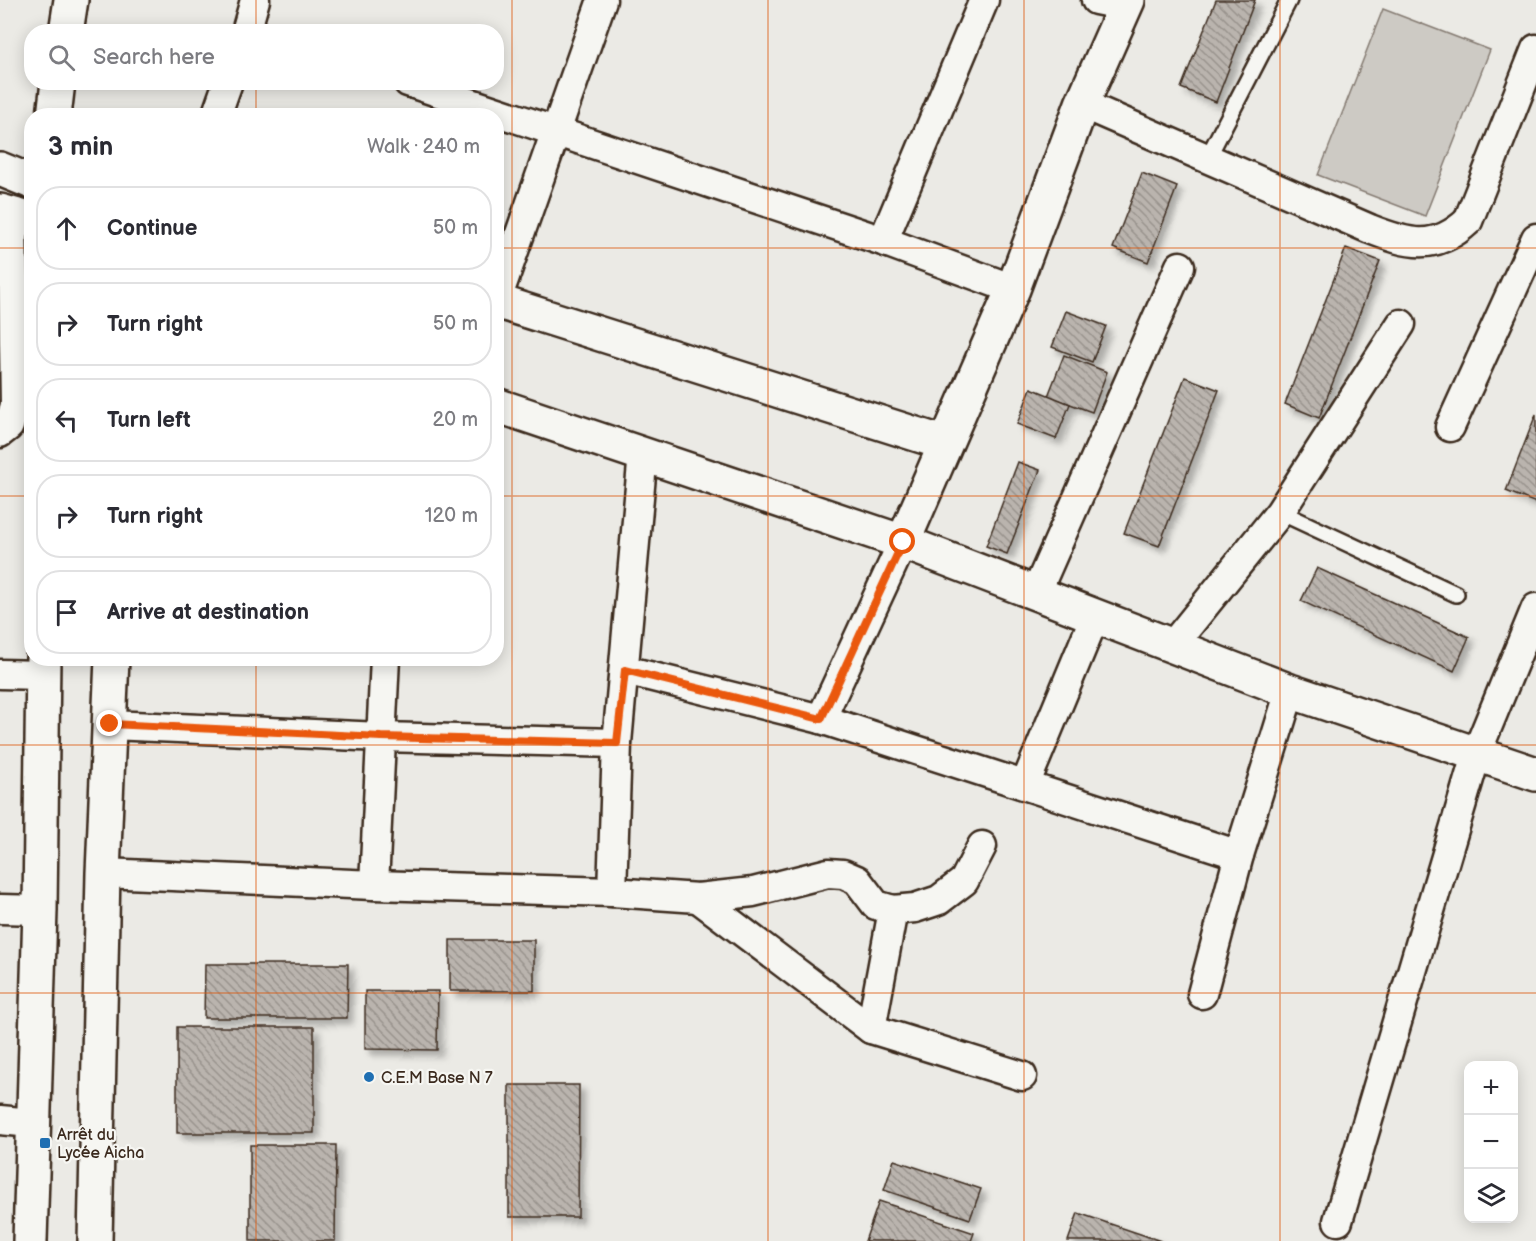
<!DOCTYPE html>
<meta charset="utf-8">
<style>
body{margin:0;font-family:"Balsamiq Sans",sans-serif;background:#f2f2f3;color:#2b2b33}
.controls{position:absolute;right:18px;bottom:18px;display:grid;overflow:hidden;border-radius:12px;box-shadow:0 3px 15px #0003}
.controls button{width:54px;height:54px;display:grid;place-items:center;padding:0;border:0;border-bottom:2px solid #e1e1e2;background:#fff;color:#2b2b33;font:30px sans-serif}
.stop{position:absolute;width:18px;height:18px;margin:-14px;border:4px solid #ea580c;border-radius:50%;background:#fff}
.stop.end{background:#ea580c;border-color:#fff;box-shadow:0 2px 6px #0008}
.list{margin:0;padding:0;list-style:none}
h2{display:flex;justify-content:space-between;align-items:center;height:78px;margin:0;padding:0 24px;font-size:26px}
h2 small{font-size:20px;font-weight:400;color:#7c7c81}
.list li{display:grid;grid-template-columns:39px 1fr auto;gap:18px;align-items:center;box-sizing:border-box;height:84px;margin:0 12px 12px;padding:0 12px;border:2px solid #e1e1e2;border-radius:24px}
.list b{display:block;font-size:22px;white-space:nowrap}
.list em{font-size:20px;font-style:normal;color:#7c7c81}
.icon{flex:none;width:33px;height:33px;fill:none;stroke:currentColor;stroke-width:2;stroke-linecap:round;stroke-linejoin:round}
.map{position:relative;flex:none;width:1536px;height:1241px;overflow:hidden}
.search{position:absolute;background:#fff;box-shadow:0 3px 15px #0003;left:24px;top:24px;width:480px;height:66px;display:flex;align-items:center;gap:15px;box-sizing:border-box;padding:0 21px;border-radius:24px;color:#7c7c81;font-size:22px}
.panel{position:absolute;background:#fff;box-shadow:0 3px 15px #0003;left:24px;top:108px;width:480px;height:558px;border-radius:24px}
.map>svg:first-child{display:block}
.pitch{fill:#cdcac4;stroke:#847a71;stroke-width:1.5}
.building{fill:url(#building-back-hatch);stroke:#3b2a1e;stroke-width:1.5;filter:url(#shadow)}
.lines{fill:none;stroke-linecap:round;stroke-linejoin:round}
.service-casing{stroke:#3b2a1e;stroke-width:20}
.minor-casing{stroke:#3b2a1e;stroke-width:33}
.tertiary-casing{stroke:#3b2a1e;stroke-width:38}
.service{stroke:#f6f6f2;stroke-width:15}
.minor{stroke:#f6f6f2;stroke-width:28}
.tertiary{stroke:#f6f6f2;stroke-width:33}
.route{stroke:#ea580c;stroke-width:8}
.grid{fill:none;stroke:#df570d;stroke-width:1.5;stroke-opacity:0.55}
.poi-dot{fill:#1f6fb2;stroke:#f6f6f2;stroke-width:2}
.labels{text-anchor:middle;stroke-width:4.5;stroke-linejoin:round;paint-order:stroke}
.poi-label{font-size:16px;fill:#3b2a1e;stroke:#f6f6f2;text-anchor:start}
</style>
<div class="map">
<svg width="1536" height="1241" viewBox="0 0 1536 1241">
<defs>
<pattern id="building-back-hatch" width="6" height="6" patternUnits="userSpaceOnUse" patternTransform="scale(1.5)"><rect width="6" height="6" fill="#bab4ae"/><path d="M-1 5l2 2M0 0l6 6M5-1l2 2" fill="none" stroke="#98938d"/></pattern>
<filter id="shadow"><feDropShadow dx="5.5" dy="5.5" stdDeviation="3" flood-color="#0004"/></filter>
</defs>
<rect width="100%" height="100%" fill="#ebeae5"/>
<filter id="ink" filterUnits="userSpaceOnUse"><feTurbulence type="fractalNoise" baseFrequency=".0167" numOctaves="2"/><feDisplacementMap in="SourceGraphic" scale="12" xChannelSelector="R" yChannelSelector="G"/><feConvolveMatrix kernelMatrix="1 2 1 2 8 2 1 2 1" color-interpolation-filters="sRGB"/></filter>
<g filter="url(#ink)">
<path class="pitch" d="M1383,9l107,41 -65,166 -107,-41z"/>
<g class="building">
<path d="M1216,0h39l-39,102 -35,-14z"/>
<path d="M1142,173l35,14 -29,75 -35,-14z"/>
<path d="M1346,248l34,13 -61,157 -34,-14z"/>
<path d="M1066,311l40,15 -14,36 -40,-15z"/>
<path d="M1064,355l43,17 -15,40 -44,-16z"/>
<path d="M1185,377l34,13 -60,156 -35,-13z"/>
<path d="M1031,388l39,16 -14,35 -39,-15z"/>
<path d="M1536,414v89l-30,-12z"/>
<path d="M1018,462l22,8 -33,84 -21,-8z"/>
<path d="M1317,568l152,69 -15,34 -153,-70z"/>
<rect x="450" y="940" width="84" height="51"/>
<path d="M205,964h143l-1,54h-143z"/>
<path d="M365,991h73l-1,59 -72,-1z"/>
<rect x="177" y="1027" width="137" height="106"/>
<path d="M509,1085h70l-1,132h-69z"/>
<path d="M250,1145h86l-1,96h-85z"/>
<path d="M894,1160l87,29 -11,30 -86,-29z"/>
<path d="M879,1201l95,32 -3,8h-106z"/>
<path d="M1078,1213l83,28h-93z"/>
</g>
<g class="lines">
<defs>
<g id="service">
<path d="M1207,159l82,-159"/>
<path d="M1280,512l176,82"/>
</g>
<g id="minor">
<path d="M1096,0l30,6"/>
<path d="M246,32l9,-32"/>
<path d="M408,82l475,159 130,48"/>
<path d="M1082,104l288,125c38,15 65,23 98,-8l68,-172"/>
<path d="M216,116l12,-34"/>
<path d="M883,241l101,-241"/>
<path d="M496,302l106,-302"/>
<path d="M1450,427l86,-189"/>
<path d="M0,433l9,-7 6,-21 -3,-190"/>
<path d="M1036,593l144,-327"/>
<path d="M1172,646l108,-134 121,-188"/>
<path d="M625,670l196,49 418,136"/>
<path d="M0,674l42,1"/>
<path d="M821,719l82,-177"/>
<path d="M110,725l271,12 236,6"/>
<path d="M1025,785l70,-169"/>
<path d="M103,873l271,12 238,7 86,6 55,-6 75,-19 15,1 14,6 19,25 17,5 22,-2 24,-8 25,-19 18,-35"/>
<path d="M374,885l11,-227"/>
<path d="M612,892l5,-149 26,-290"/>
<path d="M698,898l173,131 151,47"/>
<path d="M0,909l40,1"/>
<path d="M1202,994l37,-139 51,-164"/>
<path d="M871,1029l22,-119"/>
<path d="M0,1120l32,3"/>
<path d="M1338,1221l139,-469 59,-144"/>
</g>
<g id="tertiary">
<path d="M66,32l5,-32"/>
<path d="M54,116l4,-34"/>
<path d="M0,169l32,13"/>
<path d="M0,211l32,9"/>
<path d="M496,301l448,142"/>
<path d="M496,405l407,137 387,149 246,83"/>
<path d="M903,542l110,-253 69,-185 46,-104"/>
<path d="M30,1241l10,-331 3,-252"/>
<path d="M95,1241l8,-368 9,-215"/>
</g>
</defs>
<use href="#service" class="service-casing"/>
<use href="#minor" class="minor-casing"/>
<use href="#tertiary" class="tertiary-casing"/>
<use href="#service" class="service"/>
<use href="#minor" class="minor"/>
<use href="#tertiary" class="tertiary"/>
</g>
</g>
<g class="lines" filter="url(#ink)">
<path class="route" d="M110,724l271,13 236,6 8,-73 196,49 82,-177"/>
</g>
<path class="grid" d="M256,0v32M512,0v1241M768,0v1241M1024,0v1241M1280,0v1241M256,82v34M0,248h32M496,248h1040M0,496h32M496,496h1040M256,658v583M0,745h1536M0,993h1536"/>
<g class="poi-dot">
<circle cx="369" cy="1077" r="6"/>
<rect x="39" y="1137" width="12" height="12" rx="3"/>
</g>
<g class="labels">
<g class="poi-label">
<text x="381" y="1083">C.E.M Base N 7</text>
<text x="57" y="1140">Arrêt du<tspan x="57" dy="18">Lycée Aicha</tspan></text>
</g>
</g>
</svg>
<div class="controls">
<button>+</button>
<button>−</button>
<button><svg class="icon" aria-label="layers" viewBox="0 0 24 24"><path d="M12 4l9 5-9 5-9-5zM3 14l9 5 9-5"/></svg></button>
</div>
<div class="stop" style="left:903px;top:542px"></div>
<div class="stop end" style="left:110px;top:724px"></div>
<div class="search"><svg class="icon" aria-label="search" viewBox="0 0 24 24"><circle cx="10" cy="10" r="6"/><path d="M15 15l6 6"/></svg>Search here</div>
<section class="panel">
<h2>3 min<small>Walk · 240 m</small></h2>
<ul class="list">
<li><svg class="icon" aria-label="ahead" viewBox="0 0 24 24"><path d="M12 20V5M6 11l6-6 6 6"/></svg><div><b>Continue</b></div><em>50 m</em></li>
<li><svg class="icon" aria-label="right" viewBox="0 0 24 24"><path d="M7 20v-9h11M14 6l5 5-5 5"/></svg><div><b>Turn right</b></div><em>50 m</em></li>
<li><svg class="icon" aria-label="left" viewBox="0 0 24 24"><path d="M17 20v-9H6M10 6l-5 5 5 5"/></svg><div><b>Turn left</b></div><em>20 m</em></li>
<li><svg class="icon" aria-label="right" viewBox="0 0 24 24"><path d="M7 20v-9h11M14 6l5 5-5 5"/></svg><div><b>Turn right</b></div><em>120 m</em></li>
<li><svg class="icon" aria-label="arrive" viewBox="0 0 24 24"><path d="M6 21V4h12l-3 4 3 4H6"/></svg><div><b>Arrive at destination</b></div></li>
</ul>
</section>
</div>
